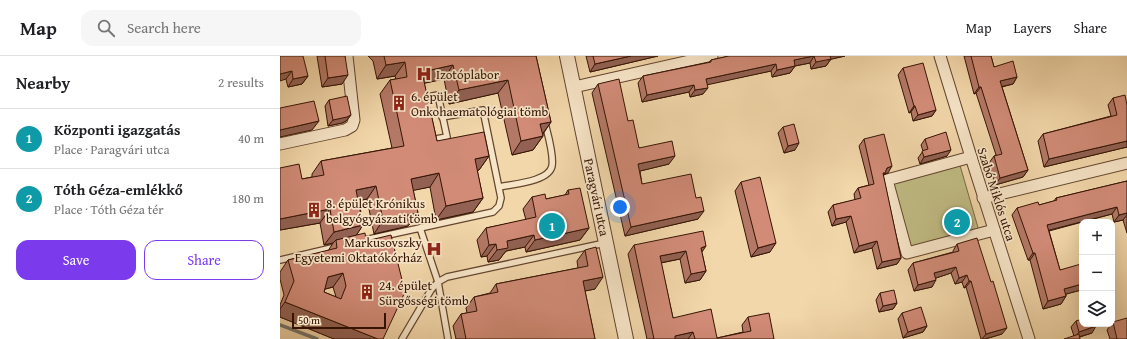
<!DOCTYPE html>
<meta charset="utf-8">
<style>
body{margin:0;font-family:"Gentium Book Plus",serif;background:#f6f6f6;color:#202124}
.controls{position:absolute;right:12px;bottom:12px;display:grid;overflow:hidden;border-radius:8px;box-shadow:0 4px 16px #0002}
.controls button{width:36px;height:36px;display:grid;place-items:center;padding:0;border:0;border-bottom:1px solid #e0e0e0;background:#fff;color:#202124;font:20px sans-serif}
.scale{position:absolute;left:12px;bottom:10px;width:94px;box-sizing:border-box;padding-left:4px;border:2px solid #351404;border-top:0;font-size:11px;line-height:14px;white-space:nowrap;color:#351404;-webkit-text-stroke:3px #f7e5c8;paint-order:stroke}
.you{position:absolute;left:340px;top:151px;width:14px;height:14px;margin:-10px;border:3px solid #fff;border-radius:50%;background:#1a73e8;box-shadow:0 0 0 6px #1a73e833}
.badge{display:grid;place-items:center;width:26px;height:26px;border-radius:50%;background:#7c3aed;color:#fff;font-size:13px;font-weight:700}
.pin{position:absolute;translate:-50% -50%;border:2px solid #fff;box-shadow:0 1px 4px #0006}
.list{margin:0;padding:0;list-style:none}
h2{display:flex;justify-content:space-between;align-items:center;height:52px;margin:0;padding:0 16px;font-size:17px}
h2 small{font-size:13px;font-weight:400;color:#757577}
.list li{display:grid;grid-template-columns:26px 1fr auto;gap:12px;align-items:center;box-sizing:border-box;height:60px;padding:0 16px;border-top:1px solid #e0e0e0}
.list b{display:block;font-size:15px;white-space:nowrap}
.list p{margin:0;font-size:13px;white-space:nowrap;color:#757577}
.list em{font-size:13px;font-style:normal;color:#757577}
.actions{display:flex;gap:8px;padding:12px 16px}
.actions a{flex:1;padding:9px 0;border:1px solid #7c3aed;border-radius:12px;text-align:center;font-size:14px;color:#7c3aed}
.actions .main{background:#7c3aed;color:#fff}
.icon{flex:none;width:22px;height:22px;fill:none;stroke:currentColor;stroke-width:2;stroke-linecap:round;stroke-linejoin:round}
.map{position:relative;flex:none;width:847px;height:283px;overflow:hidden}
header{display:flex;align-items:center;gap:24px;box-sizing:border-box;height:56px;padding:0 20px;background:#fff;border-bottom:1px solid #e0e0e0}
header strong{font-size:19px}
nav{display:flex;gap:22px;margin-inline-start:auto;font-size:14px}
.search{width:280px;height:36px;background:#f6f6f6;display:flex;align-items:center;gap:10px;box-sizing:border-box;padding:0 14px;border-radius:12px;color:#757577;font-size:15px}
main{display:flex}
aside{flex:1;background:#fff}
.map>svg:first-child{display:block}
.green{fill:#c1bc84;stroke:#7b6844}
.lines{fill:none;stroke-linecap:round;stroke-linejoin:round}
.stream{stroke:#75766c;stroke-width:3.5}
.service-casing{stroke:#64452e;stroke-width:8}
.minor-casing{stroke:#64452e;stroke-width:13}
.tertiary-casing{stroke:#64452e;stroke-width:16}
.service{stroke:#f7e5c8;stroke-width:5.5}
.minor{stroke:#f7e5c8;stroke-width:11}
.tertiary{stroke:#f7e5c8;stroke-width:14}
.wall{fill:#b47866;stroke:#351404;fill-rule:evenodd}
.shaded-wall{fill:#926153;stroke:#351404}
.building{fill:#d18b77;stroke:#351404;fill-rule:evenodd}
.labels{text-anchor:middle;stroke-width:3.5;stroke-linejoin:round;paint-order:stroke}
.poi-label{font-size:13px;fill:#351404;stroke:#f7e5c8;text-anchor:start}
.street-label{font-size:13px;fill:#351404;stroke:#f7e5c8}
</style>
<header>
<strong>Map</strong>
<div class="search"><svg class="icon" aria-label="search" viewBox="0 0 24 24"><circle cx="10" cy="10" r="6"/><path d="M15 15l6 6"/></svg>Search here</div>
<nav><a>Map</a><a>Layers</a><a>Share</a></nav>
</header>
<main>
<aside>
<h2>Nearby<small>2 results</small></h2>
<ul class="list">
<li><span class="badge" style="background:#0f9aa8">1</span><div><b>Központi igazgatás</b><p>Place · Paragvári utca</p></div><em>40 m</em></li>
<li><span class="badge" style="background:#0f9aa8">2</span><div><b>Tóth Géza-emlékkő</b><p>Place · Tóth Géza tér</p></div><em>180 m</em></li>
</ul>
<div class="actions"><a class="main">Save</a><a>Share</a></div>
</aside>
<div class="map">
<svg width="847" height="283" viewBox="0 0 847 283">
<rect width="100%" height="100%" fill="#f2d7aa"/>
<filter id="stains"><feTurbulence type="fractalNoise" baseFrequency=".005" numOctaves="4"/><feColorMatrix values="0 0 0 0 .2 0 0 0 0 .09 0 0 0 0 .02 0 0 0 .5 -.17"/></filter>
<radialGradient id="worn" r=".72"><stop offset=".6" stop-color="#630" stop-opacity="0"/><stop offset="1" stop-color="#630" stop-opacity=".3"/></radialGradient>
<path class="green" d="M679,106l20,69 -70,20 -20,-69z"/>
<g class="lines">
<path class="stream" d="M0,269l37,14"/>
<defs>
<g id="service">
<path d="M158,39l9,42 -17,3 -9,-42z"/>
<path d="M219,131c13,-3 50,-5 53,-21 2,-11 -4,-31 -7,-43"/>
<path d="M140,172l73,-16 6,-6 2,-8 -18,-88 -41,7"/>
<path d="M80,185l60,-13 18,54 10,57"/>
<path d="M0,204l56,-13"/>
<path d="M122,283l29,-49 7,-8 9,-5 158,-34"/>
</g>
<g id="minor">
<path d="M660,0l31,101 58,182"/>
<path d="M294,31l138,-31"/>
<path d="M0,88l65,-14 7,-4 2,-6 -7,-64"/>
<path d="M691,101l-84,23 20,73 87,-23"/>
<path d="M703,142l144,-35"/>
</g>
<path id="tertiary" d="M287,0l59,283"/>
</defs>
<use href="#service" class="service-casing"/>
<use href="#minor" class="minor-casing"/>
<use href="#tertiary" class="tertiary-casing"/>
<use href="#service" class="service"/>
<use href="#minor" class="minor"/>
<use href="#tertiary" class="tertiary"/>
</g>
<g class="wall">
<path d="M0,0l28,20 -6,8 -14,3z"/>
<path d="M37,0h28l-3,28 -20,3z"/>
<path d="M88,0h168l15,66 -8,12v2l-10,14 -21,5 -14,-62 -49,11 -5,-25 -20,4 13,58 52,15 -10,14h-2l6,28 -10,14 -37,8 -6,-33 -17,3 5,23 -10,13 -34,8 -7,-35 -8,2 4,24 -7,10 27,104h-49l-54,-22v-12l4,-10 -4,-16v-7l8,-12 40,-9 5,-8 -9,2 -4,-22 -40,7v-62l22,11 10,-2v-3l9,-13 71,-13 -12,-54 10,-14 6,-1 -1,-3 -18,3 -4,-18zM53,231l3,10 -12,-5 1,-3z"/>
<path d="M306,0h72l-68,16z"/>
<path d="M449,0h116l-14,3 -5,7 -15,3 -1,-6 -15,3 -5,7 -18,4 -1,-6 -63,13 -5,10 -13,3 -1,-5 -47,10 -4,-19 5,-7 66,-14 2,-2z"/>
<path d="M684,0h27l3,11 23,10 -4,7 -11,3 26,83 -5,7 -28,8 -6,-22 5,-7 2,-1 -20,-62 -2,1z"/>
<path d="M623,12l33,42 -4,6 -19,5 -2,-9 -2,1 -11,-38z"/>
<path d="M318,28l30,37 11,27 30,16 -29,7 2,13 56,35 -73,17 -33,-143z"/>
<path d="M833,42l14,7v42l-83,20 -6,-26 5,-7 68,-18 -3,-11z"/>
<path d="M49,44l22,15 -5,6 -4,2 -14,3 -3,-20z"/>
<path d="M503,71l12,23 -11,3 -6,-20z"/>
<path d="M584,83l24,34 -5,2 18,83 -4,6 -20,5 -5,-21 -18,5 -8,-31 -14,4 -4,-14 5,-7 22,-5 -1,-6 4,-6 11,-3 -10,-39z"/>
<path d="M645,83l22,17 -27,8 -2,-6 5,-7 -2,-6z"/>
<path d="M847,125v52l-4,-13 -9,2 -2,-8 -63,17 11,39 22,-3v22l-1,1 -15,4v2l-5,8 -18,5 -13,-49h-2l-16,-45 5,-7 22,-3 15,-4 2,-3z"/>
<path d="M461,126l29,70 -19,5 -16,-66z"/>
<path d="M288,134l21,38 -9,12 -54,12 -1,-5 -19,4 -7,9 -11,2 -1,-6 -6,1 -4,-17 9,-12 40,-8 -3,-11 9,-12 14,2 19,-4z"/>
<path d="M677,188l45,90 -17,5h-4l-15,-52 -2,1 -2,-6 -7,2 -4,-11 -15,5 -4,9 -18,4 -6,-21 5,-7 40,-11v-1z"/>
<path d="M354,189l68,8 4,18 -6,9 -15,3 -5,-24 -19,4 12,55 44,20 26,-6 -1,-7 6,-8 26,22h-127l-19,-85z"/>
<path d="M305,194l10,39 -10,2 10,48h-139l-3,-13 8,-12 6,-1 -1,-5 8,-11 16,-4 6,-9 82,-16 -1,-7z"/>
<path d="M600,237l17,10 -4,6 -14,3 -3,-12z"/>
<path d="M622,257l25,13 -4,6 -20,6 -5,-19z"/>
<path d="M796,265l16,12 -12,4 -6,-1 -3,-9z"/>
<path d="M833,266l14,17h-17l-3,-9z"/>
</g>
<g class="shaded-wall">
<path d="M351,0h27l-68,16 5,-8z"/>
<path d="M534,0l-4,7 -21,4 5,-7z"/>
<path d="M548,0h17l-17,4 3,-1 -5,7 -15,3 5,-7z"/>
<path d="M125,6l-10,14 -18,3 9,-14z"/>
<path d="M496,8l-5,7 -69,15 4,-7z"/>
<path d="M173,9l-9,14 -32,7 10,-14z"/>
<path d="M515,10l-5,7 -18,4 5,-7z"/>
<path d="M12,15l-6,8 -6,2v-7z"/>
<path d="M68,19l-6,9 -20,3 6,-9z"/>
<path d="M28,20l-6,8 -14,3 5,-8z"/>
<path d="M737,21l-4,7 -18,4 5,-7z"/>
<path d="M228,24l-10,13 -49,11 10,-14z"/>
<path d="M414,29l-5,7 -47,10 5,-7z"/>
<path d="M699,31h2l-5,6 -2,1z"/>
<path d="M428,32l-5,6 -13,3 5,-7z"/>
<path d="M634,50h1l-4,6 -2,1z"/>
<path d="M656,54l-4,6 -19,5 5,-6z"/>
<path d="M71,59l-5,6 -4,2 -14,3 5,-6z"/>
<path d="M39,65l-7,9 -32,7v-7z"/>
<path d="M271,66l-10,14 -1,-12z"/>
<path d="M263,80l-10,14 -21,5 9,-14z"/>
<path d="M847,85v6l-83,20 5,-8z"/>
<path d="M519,87l-4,7 -11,3 4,-7z"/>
<path d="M671,94l-4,6 -27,8 4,-7z"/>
<path d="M209,100l-10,14 -14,2 10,-13z"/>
<path d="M395,100l-6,8 -37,9 6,-9z"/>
<path d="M612,110l-4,7 -4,1 -4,5 -2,1 9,-12z"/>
<path d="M748,114l-5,7 -28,8 5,-7z"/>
<path d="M159,117l-9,14 -29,6 10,-14z"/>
<path d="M96,130l-9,13 -20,4 9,-13z"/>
<path d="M203,142l-10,14 -37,8 10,-14z"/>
<path d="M837,151l-5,7 -70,18 5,-7z"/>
<path d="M50,153l-10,14 -40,7v-11z"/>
<path d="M424,155l-6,8 -73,17 6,-9z"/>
<path d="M138,157l-10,13 -34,8 9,-14z"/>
<path d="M847,157v2l-4,5 -9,2 5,-7z"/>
<path d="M571,160l-5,6 -14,4 4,-7z"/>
<path d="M83,169l-9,14 -18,1 -3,3 -9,2 10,-13z"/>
<path d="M309,172l-9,12 -54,12 9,-12z"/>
<path d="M254,179l-9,12 -19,4 -7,9 -11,2 9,-12 10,-9z"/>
<path d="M597,185l-5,7 -18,5 5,-7z"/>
<path d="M496,187l-6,9 -19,5 7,-9z"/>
<path d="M216,188l-9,12 -6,1 8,-12z"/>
<path d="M426,190l-6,9 1,-7z"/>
<path d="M406,195l-6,8 -26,5 6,-8z"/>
<path d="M753,197h2l-5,7h-2z"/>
<path d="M621,202l-4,6 -20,5 5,-7z"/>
<path d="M676,211l-5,6 -21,7 4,-7z"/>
<path d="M426,215l-6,9 -15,3 6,-9z"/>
<path d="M63,217l-10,14 -15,4 10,-14z"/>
<path d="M687,219l-5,7 -7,2 4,-6z"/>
<path d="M323,221l-8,12 -20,4 8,-12z"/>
<path d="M656,224l-4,7 -18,4 4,-6z"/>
<path d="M689,225h2l-5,6 -2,1z"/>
<path d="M802,228v5l-1,1 -22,6 5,-7z"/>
<path d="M786,240l-5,8 -18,5 5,-8z"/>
<path d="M5,246l93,37h-44l-54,-22v-8z"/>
<path d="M617,247l-4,6 -14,3 4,-6z"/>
<path d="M647,270l-4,6 -20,6 5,-6z"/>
<path d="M816,270l-4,7 -17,5 4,-6z"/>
<path d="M727,272l-5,6 -17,5h-3l4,-5z"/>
<path d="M413,276l-5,7h-15l2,-3z"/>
</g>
<g class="building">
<path d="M0,0h23l5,20 -15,3 -1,-8 -12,3z"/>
<path d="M45,0h20l3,19 -20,3z"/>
<path d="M104,0h152l15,66 -11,2 3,12 -22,5 -13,-61 -49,10 -6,-25 -31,7 15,69 47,-9 5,24 -14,3 8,39 -37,8 -7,-33 -28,6 7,34 -35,7 -7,-34 -20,4 7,35 -29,7 -4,-23 -50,10v-51l19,-4 3,15 22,-4 -3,-14 83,-15 -14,-66 17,-3 -2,-15 -19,3z"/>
<path d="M313,0h38l-36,8z"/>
<path d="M449,0h101l1,3 -15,3 -2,-6 -20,4 1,6 -18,4 -1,-6 -70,15 2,9 -13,2 -1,-5 -47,10 -4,-19 68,-14v-2z"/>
<path d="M691,0h20l3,11 19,-6 4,16 -17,4 28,89 -28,8 -6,-22 8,-2 -21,-67h-2z"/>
<path d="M643,7l13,47 -18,5 -3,-9h-1l-11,-38z"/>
<path d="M339,23l9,42 5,-1 6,28 33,-7 3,15 -37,8 4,20 49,-10 5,24 5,-1 3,14 -73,16 -33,-143z"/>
<path d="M845,39l2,10v36l-78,18 -6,-25 74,-19 -4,-17z"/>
<path d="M67,40l4,19 -4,2 -14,3 -4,-20z"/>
<path d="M34,45l5,20 -39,9v-22z"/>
<path d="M514,68l5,19 -11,3 -5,-19z"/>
<path d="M666,76l5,18 -27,7 -2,-6 6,-2 -3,-10z"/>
<path d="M604,78l8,32 -5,2 -2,5h-2l18,85 -19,4 -5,-21 -18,5 -8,-30 -15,3 -3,-14 28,-7 -3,-10 16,-4 -10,-45z"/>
<path d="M480,121l16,66 -18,5 -17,-66z"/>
<path d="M847,125v32l-8,2 -2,-8 -70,18 13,45 21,-6 1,3v17l-18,5 2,7 -18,5 -13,-48h-2l-16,-45 21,-6 1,3 18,-5 -1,-2z"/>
<path d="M300,132l9,40 -54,12 -1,-5 -27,6 1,7 -11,2 -1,-6 -7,1 -3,-17 50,-11 -4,-20 13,-3 1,5 23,-5 -1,-4z"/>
<path d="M423,175l3,15 -5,2 5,23 -15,3 -5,-23 -26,5 13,62 38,-9 6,29 34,-7 -3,-14 21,-4 5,26h-79l-2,-7 -18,4v3h-21l-20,-94z"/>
<path d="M85,177l1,8 25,-6 14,57 -22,47h-5l-93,-37 9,-21 -6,-21 49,-12 -1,-8zM63,217l3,13 -5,13 -17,-7 4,-15z"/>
<path d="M697,182l14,44 2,-1 14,47 -21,6 -15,-53h-2l-2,-6 -8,3 -3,-11 -22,6 2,7 -18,5 -5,-22 46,-12 -2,-7z"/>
<path d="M316,191l7,30 -20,4 12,58h-129l-5,-25 16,-3 -3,-14 24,-5 -2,-8 92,-18 -3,-16z"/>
<path d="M614,234l3,13 -14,3 -3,-13z"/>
<path d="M641,251l6,19 -19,6 -6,-19z"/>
<path d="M847,262v21h-10l-4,-17z"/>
<path d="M802,263v5h14v2l-17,6 -3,-11z"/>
<path d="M799,278l1,5h-16z"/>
</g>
<defs>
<symbol id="hospital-bare" viewBox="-9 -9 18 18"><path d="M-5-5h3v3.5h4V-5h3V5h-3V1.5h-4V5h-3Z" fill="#8f2418" stroke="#f7e5c8" stroke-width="2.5" paint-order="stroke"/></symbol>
<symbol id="building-bare" viewBox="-9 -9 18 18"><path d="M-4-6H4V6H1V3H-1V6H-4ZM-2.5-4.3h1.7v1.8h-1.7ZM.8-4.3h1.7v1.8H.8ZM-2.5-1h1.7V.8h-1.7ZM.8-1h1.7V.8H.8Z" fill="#8f2418" stroke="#f7e5c8" stroke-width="2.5" paint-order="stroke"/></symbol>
</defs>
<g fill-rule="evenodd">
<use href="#hospital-bare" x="133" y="7" width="22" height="22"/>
<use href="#building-bare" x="108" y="36" width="22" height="22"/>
<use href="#building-bare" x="23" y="143" width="22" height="22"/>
<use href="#hospital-bare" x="143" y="182" width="22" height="22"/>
<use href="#building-bare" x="76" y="225" width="22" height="22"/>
</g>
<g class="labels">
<g class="poi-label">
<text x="156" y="23">Izotóplabor</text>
<text x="131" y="45">6. épület<tspan x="131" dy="15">Onkohaematológiai tömb</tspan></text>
<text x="46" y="152">8. épület Krónikus<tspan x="46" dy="15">belgyógyászati tömb</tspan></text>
<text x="142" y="191" text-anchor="end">Markusovszky<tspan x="142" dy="15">Egyetemi Oktatókórház</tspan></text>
<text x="99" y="234">24. épület<tspan x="99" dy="15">Sürgősségi tömb</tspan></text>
</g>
<g class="street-label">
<text transform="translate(717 138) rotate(72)" y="5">Szabó Miklós utca</text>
<text transform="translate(317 141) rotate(78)" y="5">Paragvári utca</text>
</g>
</g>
<rect width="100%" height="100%" filter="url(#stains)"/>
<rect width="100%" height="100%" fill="url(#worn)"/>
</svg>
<div class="controls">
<button>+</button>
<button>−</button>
<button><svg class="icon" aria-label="layers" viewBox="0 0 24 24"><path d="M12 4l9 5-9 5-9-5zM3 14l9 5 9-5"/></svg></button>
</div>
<div class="scale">50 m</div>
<div class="you"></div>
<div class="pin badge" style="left:272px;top:170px;background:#0f9aa8">1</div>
<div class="pin badge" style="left:677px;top:166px;background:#0f9aa8">2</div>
</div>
</main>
